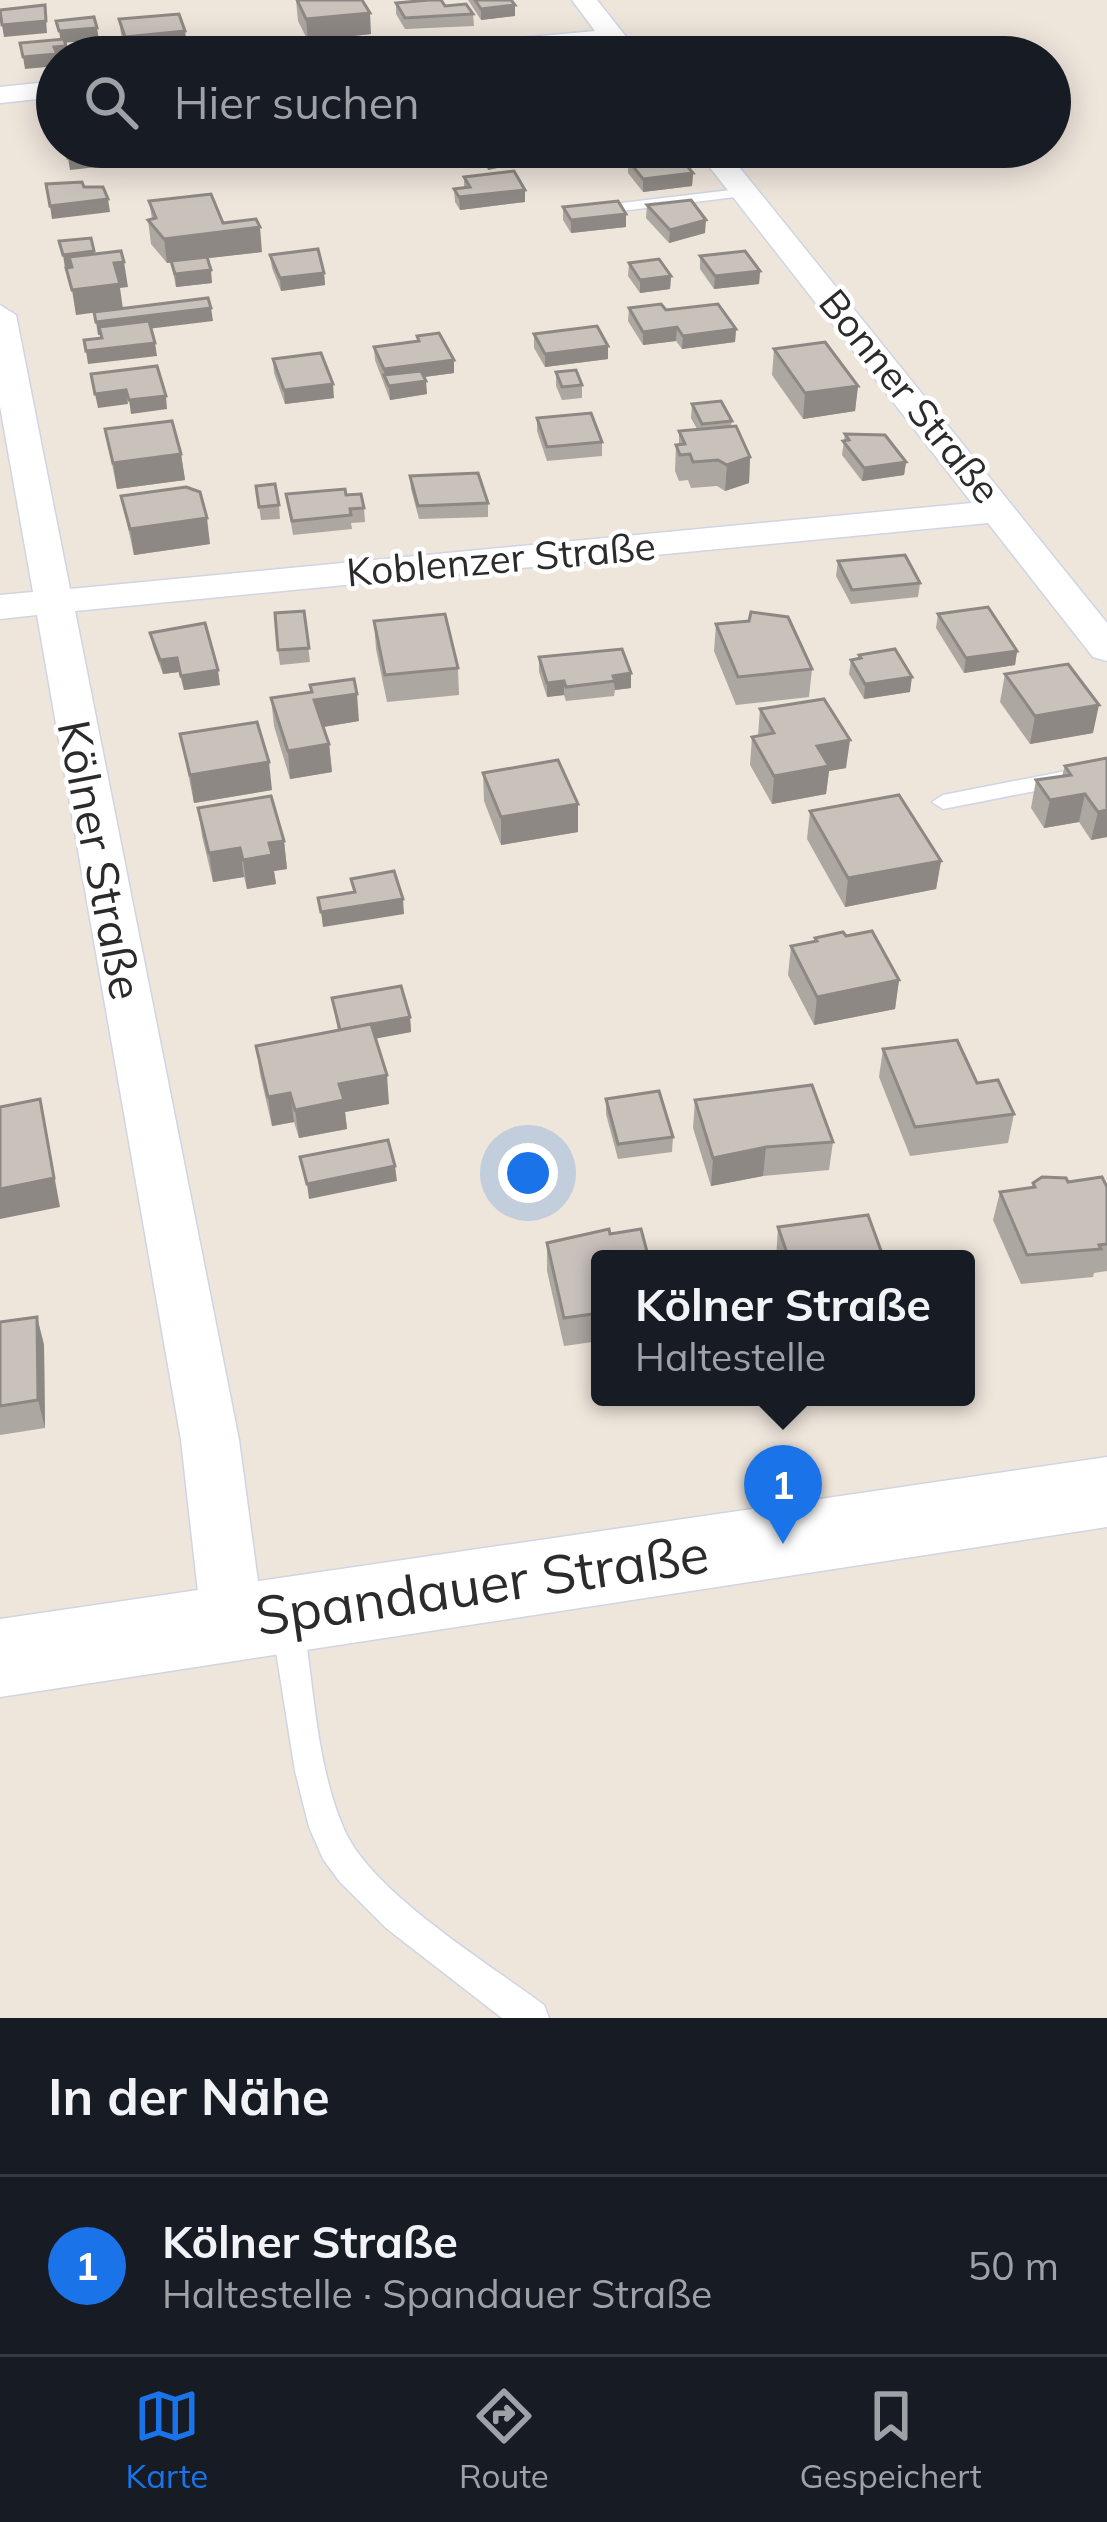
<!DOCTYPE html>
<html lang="de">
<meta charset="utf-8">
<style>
body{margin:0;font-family:Mulish,sans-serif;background:#242831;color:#f1f3f6}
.you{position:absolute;left:528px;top:1173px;width:42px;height:42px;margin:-30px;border:9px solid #fff;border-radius:50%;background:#1a73e8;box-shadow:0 0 0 18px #1a73e833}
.badge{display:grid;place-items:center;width:78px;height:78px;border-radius:50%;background:#1a73e8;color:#fff;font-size:39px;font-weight:700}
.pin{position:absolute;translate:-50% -99px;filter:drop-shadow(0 3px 6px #0008)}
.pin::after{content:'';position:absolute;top:63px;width:42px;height:36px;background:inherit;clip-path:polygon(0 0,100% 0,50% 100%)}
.popup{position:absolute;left:591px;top:1250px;width:384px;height:156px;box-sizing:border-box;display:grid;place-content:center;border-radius:12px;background:#171b24;filter:drop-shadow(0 3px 9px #0005);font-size:39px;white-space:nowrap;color:#9ea1a6}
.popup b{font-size:45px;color:#f1f3f6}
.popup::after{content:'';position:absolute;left:50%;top:100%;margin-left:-24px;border:24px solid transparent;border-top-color:#171b24}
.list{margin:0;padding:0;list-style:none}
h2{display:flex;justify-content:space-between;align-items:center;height:156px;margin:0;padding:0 48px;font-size:51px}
h2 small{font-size:39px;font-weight:400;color:#9ea1a6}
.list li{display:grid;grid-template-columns:78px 1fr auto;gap:36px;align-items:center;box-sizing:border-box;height:180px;padding:0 48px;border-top:3px solid #363941}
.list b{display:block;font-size:45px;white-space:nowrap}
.list p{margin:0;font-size:39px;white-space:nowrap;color:#9ea1a6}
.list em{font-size:39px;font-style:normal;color:#9ea1a6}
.icon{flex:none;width:66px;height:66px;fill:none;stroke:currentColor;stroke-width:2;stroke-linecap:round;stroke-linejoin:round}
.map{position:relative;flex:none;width:1107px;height:2018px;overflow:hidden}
.search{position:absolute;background:#171b24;box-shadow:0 6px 30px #0003;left:36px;right:36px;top:36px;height:132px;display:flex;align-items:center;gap:30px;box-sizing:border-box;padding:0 42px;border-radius:66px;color:#9ea1a6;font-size:45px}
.sheet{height:336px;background:#171b24}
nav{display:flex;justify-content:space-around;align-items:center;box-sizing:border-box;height:168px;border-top:3px solid #363941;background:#171b24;font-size:33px;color:#9ea1a6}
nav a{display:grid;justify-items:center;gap:6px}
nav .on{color:#1a73e8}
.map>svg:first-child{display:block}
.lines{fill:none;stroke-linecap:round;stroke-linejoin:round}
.lane-casing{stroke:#d0d5e5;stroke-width:3}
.street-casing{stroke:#d0d5e5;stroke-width:3}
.secondary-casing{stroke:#d0d5e5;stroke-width:3}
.lane{fill:#fff;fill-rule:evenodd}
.street{fill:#fff;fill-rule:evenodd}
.secondary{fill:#fff;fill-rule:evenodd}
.wall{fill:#ada7a1}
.shaded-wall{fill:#8d8883}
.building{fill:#c9c2bb;stroke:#8d8883;stroke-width:3}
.labels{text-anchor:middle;stroke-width:9;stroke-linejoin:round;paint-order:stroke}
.far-street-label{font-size:39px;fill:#2b2b2b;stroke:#fff}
.street-label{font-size:45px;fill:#2b2b2b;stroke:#fff}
.near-street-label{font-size:54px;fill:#2b2b2b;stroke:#fff}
</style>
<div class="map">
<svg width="1107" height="2018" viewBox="0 0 1107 2018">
<rect width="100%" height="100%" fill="#eee5db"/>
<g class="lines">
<defs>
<g id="lane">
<path d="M747,188l5,1v6l-164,20 -7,-4 7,-4z"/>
<path d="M1107,763v14l-164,32 -11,-7 11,-7z"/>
<path d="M287,1606l11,4 5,10c11,67 13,145 41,209 27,63 144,134 200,176l5,13h-47l-116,-90 -46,-46 -17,-23 -14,-32 -14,-56 -24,-151 5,-10z"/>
</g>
<g id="street">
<path d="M572,0h25l45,57h-27l-9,-12 -124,12h-95l13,-8 195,-18z"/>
<path d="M57,81v16l-57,6v-16z"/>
<path d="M694,147h29l384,476v38l-14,-4 -105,-134 -913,88 164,829 24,179 -9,20 -22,8 -22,-8 -9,-20 -20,-179 -144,-825 -37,4v-24l33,-3 -33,-186v-101l16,10 54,274 902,-86z"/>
</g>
<path id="secondary" d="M1107,1457v70l-1107,170v-78z"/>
</defs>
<use href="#lane" class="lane-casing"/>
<use href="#street" class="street-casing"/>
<use href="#secondary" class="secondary-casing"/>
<use href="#lane" class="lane"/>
<use href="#street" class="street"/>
<use href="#secondary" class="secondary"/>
</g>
<g class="wall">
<path d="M296,0l75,34 -63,7 -10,-20z"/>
<path d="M468,0h43l4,16 -34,4z"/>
<path d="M396,3l49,3 28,8 1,12 -69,3 -9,-15z"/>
<path d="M119,19l69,34 -61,4 -5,-16z"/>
<path d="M449,147h79l1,14 -41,9 -3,-5 -16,2 -3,-6 -12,2 -5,-8z"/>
<path d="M628,160l65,13 -1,13 -49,6 -15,-19z"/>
<path d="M464,177l61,13v12l-65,8 -5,-8 -1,-13 10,-1z"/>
<path d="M149,201l74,22 39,29 -55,6 5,25 -36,4 -5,-25 -4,1 -16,-19 -3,-24 4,-1z"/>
<path d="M647,205l58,28 -36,10 -23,-25z"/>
<path d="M563,207l63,7v13l-55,6 -8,-13z"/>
<path d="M270,255l54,18 1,12 -44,6 -9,-23z"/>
<path d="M700,256l60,15 -1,13 -45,5 -14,-20z"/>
<path d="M629,263l42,13 -1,13 -30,4 -12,-17z"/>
<path d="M629,308l37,2 70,19 -1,13 -53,7 -6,-8 -33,4 -15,-24z"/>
<path d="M534,334l74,25 -63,8 -11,-19z"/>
<path d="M417,336l37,24v13l-30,4 3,17 -37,6 -15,-40 -1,-13 43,-5z"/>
<path d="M774,349l84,37 -3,25 -52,8 -31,-44z"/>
<path d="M273,359l61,39 -49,6 -11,-31z"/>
<path d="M556,372l26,13v13l-20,2 -6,-14z"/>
<path d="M692,404l40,17 -1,5 19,31 -1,26 -24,8 -8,-5 -26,2 -3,-8 -9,1 -4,-10 1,-26 3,-1v-13l18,-2 -6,-11z"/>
<path d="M537,418l65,24v14l-55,5 -10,-30z"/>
<path d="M105,429l76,25 4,26 -68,9z"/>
<path d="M845,434l61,28 -2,13 -42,6 -20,-26z"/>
<path d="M410,476l78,27v14l-69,2 -8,-30z"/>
<path d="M256,486l23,19 1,14 -19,1z"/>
<path d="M286,494l60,1 18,13 1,14 -14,1 1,6 -59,6z"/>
<path d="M121,496l89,48 -76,11z"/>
<path d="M838,561l82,22 -2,14 -67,7 -15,-28z"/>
<path d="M304,611l6,51 -30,3 -2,-15z"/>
<path d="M938,614l79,37 -2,14 -51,8 -28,-45z"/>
<path d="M374,621l84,47 1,27 -72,7 -11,-53z"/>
<path d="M716,624l96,45 -3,28 -73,8 -22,-54z"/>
<path d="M150,633l70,52 -36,5 -5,-18 -16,2 -10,-27z"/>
<path d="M622,649l9,39 -16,2 -1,6 -48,5 -2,-6 -17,2 -8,-25v-15z"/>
<path d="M859,655l51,37 -46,7 -15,-25 2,-14 7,-1z"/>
<path d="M1005,674l88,59 -63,11 -30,-42z"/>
<path d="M311,693l48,28 -36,6 6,17 3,28 -42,7 -16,-53 -3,-28z"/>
<path d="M760,709l86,59 -17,3 -3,23 -54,10 -22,-39 2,-28 6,-1z"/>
<path d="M180,734l92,56 -78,13z"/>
<path d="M1107,758v79l-16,3 -12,-18 -35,6 -13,-20 5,-28 26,-4 3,-10z"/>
<path d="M483,773l95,31v28l-77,13 -17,-44z"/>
<path d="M198,808l86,33 3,28 -13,2 2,13 -29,5 -3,-12 -31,5 -11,-46z"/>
<path d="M810,811l131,50 -5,28 -91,18 -38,-68z"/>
<path d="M846,936l53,44 -4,29 -81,16 -26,-50 3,-29 23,-4 1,-4z"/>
<path d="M332,998l78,19 1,15 -35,6 13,66 -44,8 2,17 -48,9 -5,-16 -22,4 -12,-52 -4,-28 82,-15z"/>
<path d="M883,1049l94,34 37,31 -6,29 -98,13 -31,-79z"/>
<path d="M606,1099l67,38 -1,15 -54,7 -12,-45z"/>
<path d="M695,1100l138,42 -4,28 -66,6 -52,10 -18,-58z"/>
<path d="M1068,1182l39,5v84l-13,2 -1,4 -72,7 -28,-64 7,-28 32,-5 1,-4z"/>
<path d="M778,1227l106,32h-108z"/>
<path d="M547,1243l53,16v82l-36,5 -17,-75z"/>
<path d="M37,1317l7,28 1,83 -45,7v-113z"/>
</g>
<g class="shaded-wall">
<path d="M45,5l2,28 -43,4 -2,-12z"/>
<path d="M515,5v11l-34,4v-11z"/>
<path d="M370,13l1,21 -63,7 -2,-22z"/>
<path d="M97,28l2,12 -38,3 -2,-12z"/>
<path d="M185,31l3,22 -60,4 -3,-20z"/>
<path d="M66,46l2,11h-11v9l-32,3 -2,-12 31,-10z"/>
<path d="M217,147l1,12 -51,6 -1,-12z"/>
<path d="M261,147h43l1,3 -42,5 1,6 -16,1 -1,-12z"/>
<path d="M529,148v13l-41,9v-12z"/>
<path d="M465,149l1,12 -12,2 -1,-13z"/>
<path d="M122,152l2,12 -54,6 -2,-12z"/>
<path d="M384,153v12l-28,3v-13z"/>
<path d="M485,153v12l-16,2v-12z"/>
<path d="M693,173l-1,13 -49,6v-13z"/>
<path d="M525,190v12l-65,8 -1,-13z"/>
<path d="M108,199l2,13 -58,7 -2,-13z"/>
<path d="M626,214v13l-55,6v-13z"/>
<path d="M706,220l-1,13 -36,10 1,-13z"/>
<path d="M260,227l2,25 -95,11 -3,-24z"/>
<path d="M94,251l2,13 -31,4 -2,-13z"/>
<path d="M124,262l4,25 -8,1 3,21 -47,6 -4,-25 42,-27z"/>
<path d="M211,270l1,13 -36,4 -1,-13z"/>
<path d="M760,271l-1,13 -45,5 1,-13z"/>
<path d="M324,273l1,12 -44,6 -1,-13z"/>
<path d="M671,276l-1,13 -30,4v-13z"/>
<path d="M211,308l2,13 -115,14 -2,-13z"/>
<path d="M677,327l-1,14 -33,4v-13z"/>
<path d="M736,329l-1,13 -53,7 1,-13z"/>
<path d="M155,343l2,13 -69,8 -2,-13z"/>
<path d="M608,346v13l-63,8v-13z"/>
<path d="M454,360v13l-67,9 -3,-7 1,8 -1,-14z"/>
<path d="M426,381l1,13 -37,6 -1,-14z"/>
<path d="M333,384l1,14 -49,6 -1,-14z"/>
<path d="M858,386l-3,25 -52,8 2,-26z"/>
<path d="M126,390l2,14 -30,4 -3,-14z"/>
<path d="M166,396l1,13 -36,5 -2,-14z"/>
<path d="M181,454l4,26 -68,9 -4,-26z"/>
<path d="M750,457l-1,26 -24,8 2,-26z"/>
<path d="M906,462l-2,13 -42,6 2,-13z"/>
<path d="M207,518l3,26 -76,11 -4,-26z"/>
<path d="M1017,651l-2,14 -51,8 2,-15z"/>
<path d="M177,658l2,14 -16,2 -3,-14z"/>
<path d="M218,670l2,15 -36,5 -3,-14z"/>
<path d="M631,673v15l-16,2 -2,-14z"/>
<path d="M912,677l-2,15 -46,7 1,-15z"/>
<path d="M564,681v14l-17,2v-14z"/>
<path d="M357,694l2,27 -42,7 -3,-28z"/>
<path d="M1099,705l-6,28 -63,11 5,-28z"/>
<path d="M850,740l-4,28 -17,3 -3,23 -54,10 2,-28 43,-30z"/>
<path d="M329,744l3,28 -42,7 -2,-28z"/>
<path d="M269,762l3,28 -78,13 -4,-28z"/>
<path d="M1085,794l-6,28 -35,6 6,-28z"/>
<path d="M578,804v28l-77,13v-28z"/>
<path d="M1107,810v27l-16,3 7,-28z"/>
<path d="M284,841l3,28 -13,2 2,13 -29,5 -4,-29 26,-17z"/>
<path d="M240,848l4,29 -31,5 -4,-29z"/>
<path d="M941,861l-5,28 -91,18 3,-29z"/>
<path d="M403,899l1,15 -81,13 -2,-15z"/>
<path d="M899,980l-4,29 -81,16 3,-28z"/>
<path d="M410,1017l1,15 -69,13 -2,-15z"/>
<path d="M387,1075l2,29 -44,8 2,17 -48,9 -4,-28 44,-26z"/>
<path d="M290,1093l4,29 -22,4 -4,-29z"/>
<path d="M40,1099l20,108 -60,12v-30z"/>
<path d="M766,1147l-3,29 -52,10 2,-28z"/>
<path d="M395,1166l2,15 -88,18 -2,-15z"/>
<path d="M37,1317l7,28 1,83 -7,-28z"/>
</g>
<g class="building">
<path d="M297,0h65l8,13 -64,6z"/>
<path d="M429,0h12l4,6 21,-2 7,10 -68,4 -9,-15z"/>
<path d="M475,0h36l4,5 -34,4z"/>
<path d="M45,5l1,16 -44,4 -2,-15z"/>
<path d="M179,14l6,17 -60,6 -6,-18z"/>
<path d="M94,17l3,11 -38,3 -3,-10z"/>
<path d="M64,39l2,7 -12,1 3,7 -34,3 -3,-14z"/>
<path d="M65,147h55l2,5 -54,6z"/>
<path d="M164,147h53l-51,6z"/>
<path d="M351,147h30l3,6 -28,2z"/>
<path d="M451,147h77l1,1 -41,10 -3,-5 -16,2 -4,-6 -12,1z"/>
<path d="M677,154l16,19 -50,6 -15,-19z"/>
<path d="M514,171l11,19 -66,7 -5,-8 16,-2 -6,-10z"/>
<path d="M82,182l2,5h19l5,12 -58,7 -4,-22z"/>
<path d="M211,194l12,29 33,-4 4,8 -96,12 -16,-19 8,-2 -7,-17z"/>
<path d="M691,200l15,20 -36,10 -23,-25z"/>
<path d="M618,201l8,13 -55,6 -8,-13z"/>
<path d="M91,238l3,13 -31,4 -4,-14z"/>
<path d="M318,249l6,24 -44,5 -10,-23z"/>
<path d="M121,251l3,11 -10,1 6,21 -48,6 -6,-22 6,-1 -3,-10z"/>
<path d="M745,251l15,20 -45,5 -15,-20z"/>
<path d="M207,257l4,13 -36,4 -4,-13z"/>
<path d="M659,259l12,17 -31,4 -11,-17z"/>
<path d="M208,298l3,10 -115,14 -2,-10z"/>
<path d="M661,304l5,6 52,-6 18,25 -53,7 -6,-9 -34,5 -14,-24z"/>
<path d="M149,321l6,22 -69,8 -2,-11 18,-2 -3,-11z"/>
<path d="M597,326l11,20 -63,8 -11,-20z"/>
<path d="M439,333l15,27 -70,9 -10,-22 45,-6 -2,-5z"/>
<path d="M825,342l33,44 -53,7 -31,-44z"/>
<path d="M321,353l12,31 -49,6 -11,-31z"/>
<path d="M157,366l9,30 -37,4 -3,-10 -31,4 -4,-20z"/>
<path d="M576,370l6,15 -20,2 -6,-15z"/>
<path d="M421,371l5,10 -37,5 -5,-11z"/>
<path d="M721,401l11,20 -30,3 -10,-20z"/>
<path d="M591,413l11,29 -55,5 -10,-29z"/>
<path d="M172,421l9,33 -68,9 -8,-34z"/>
<path d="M736,426l14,31 -23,8 -9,-5 -25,2 -3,-8 -10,1 -4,-10 9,-1 -6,-13z"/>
<path d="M845,434l40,1 21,27 -42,6 -21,-27 6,-1z"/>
<path d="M478,473l10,30 -70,3 -8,-30z"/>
<path d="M275,484l4,21 -20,2 -3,-21z"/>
<path d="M186,487l14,5 7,26 -77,11 -9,-33z"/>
<path d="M345,489l1,6 15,-1 3,14 -14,1 1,6 -59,6 -6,-27z"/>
<path d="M905,555l15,28 -68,7 -14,-29z"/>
<path d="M988,607l29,44 -51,7 -28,-44z"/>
<path d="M304,611l5,37 -31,2 -3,-37z"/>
<path d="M751,612l37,5 24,52 -74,8 -22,-53 33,-3z"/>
<path d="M445,614l13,54 -73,7 -11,-54z"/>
<path d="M205,623l13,47 -37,6 -4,-18 -17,2 -10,-27z"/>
<path d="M622,649l9,24 -18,3 2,5 -49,6 -2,-6 -17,2 -8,-26z"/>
<path d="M895,649l17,28 -47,7 -14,-24 10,-2 -2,-3z"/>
<path d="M1068,664l31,41 -64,11 -30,-42z"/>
<path d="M354,679l3,15 -43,6 15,44 -41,7 -17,-53 41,-6 -2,-7z"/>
<path d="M824,699l26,41 -33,6 12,20 -55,10 -22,-39 22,-4 -14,-24z"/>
<path d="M257,722l12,40 -79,13 -10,-41z"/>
<path d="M1107,758v52l-9,2 -13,-18 -35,6 -14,-20 35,-5 -6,-9z"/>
<path d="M558,760l20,44 -77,13 -18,-44z"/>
<path d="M899,795l42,66 -93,17 -38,-67z"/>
<path d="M271,796l13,45 -15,2 3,12 -29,5 -3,-12 -31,5 -11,-45z"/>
<path d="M394,871l9,28 -82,13 -3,-14 37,-6 -4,-13z"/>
<path d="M872,931l27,49 -82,17 -26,-51 26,-5 -2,-3 28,-6 3,4z"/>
<path d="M401,986l9,31 -70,13 -8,-32z"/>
<path d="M371,1024l16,51 -48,9 5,16 -49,10 -5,-17 -22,4 -12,-51z"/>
<path d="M957,1040l20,43 21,-3 16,34 -99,13 -32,-78z"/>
<path d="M812,1085l21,57 -67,5 -53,11 -18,-58z"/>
<path d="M659,1091l14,46 -55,7 -12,-45z"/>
<path d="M40,1099l14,79 -54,11v-82z"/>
<path d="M388,1140l7,26 -88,18 -7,-27z"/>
<path d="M1042,1177l24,1 2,4 34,-5 5,10v57l-8,1 2,4 -74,6 -27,-63 35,-5 -2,-4z"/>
<path d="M868,1215l16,44h-95l-11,-32z"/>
<path d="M609,1229l1,5 31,-5 8,30h-49v54l-36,5 -17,-75z"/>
<path d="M37,1317l1,83 -38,6v-84z"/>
</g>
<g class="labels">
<g class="far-street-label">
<text transform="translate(910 396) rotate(51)" y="14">Bonner Straße</text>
<text transform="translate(501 559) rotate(-5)" y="14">Koblenzer Straße</text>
</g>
<g class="street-label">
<text transform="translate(100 860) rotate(79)" y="16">Kölner Straße</text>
</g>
<g class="near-street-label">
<text transform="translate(482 1585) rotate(-8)" y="19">Spandauer Straße</text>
</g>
</g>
</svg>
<div class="you"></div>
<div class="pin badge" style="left:783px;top:1544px">1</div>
<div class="popup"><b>Kölner Straße</b>Haltestelle</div>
<div class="search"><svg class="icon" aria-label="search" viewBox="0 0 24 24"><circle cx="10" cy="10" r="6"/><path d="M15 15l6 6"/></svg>Hier suchen</div>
</div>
<section class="sheet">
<h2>In der Nähe<small></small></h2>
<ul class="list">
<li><span class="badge">1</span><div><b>Kölner Straße</b><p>Haltestelle · Spandauer Straße</p></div><em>50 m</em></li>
</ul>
</section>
<nav>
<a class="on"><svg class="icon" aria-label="map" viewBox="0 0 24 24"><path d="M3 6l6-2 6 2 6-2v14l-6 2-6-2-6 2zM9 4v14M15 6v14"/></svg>Karte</a>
<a><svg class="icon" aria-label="directions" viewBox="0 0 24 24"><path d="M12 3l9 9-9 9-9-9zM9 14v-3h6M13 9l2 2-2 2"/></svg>Route</a>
<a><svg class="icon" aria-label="saved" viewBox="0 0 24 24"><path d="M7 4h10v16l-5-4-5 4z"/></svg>Gespeichert</a>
</nav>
